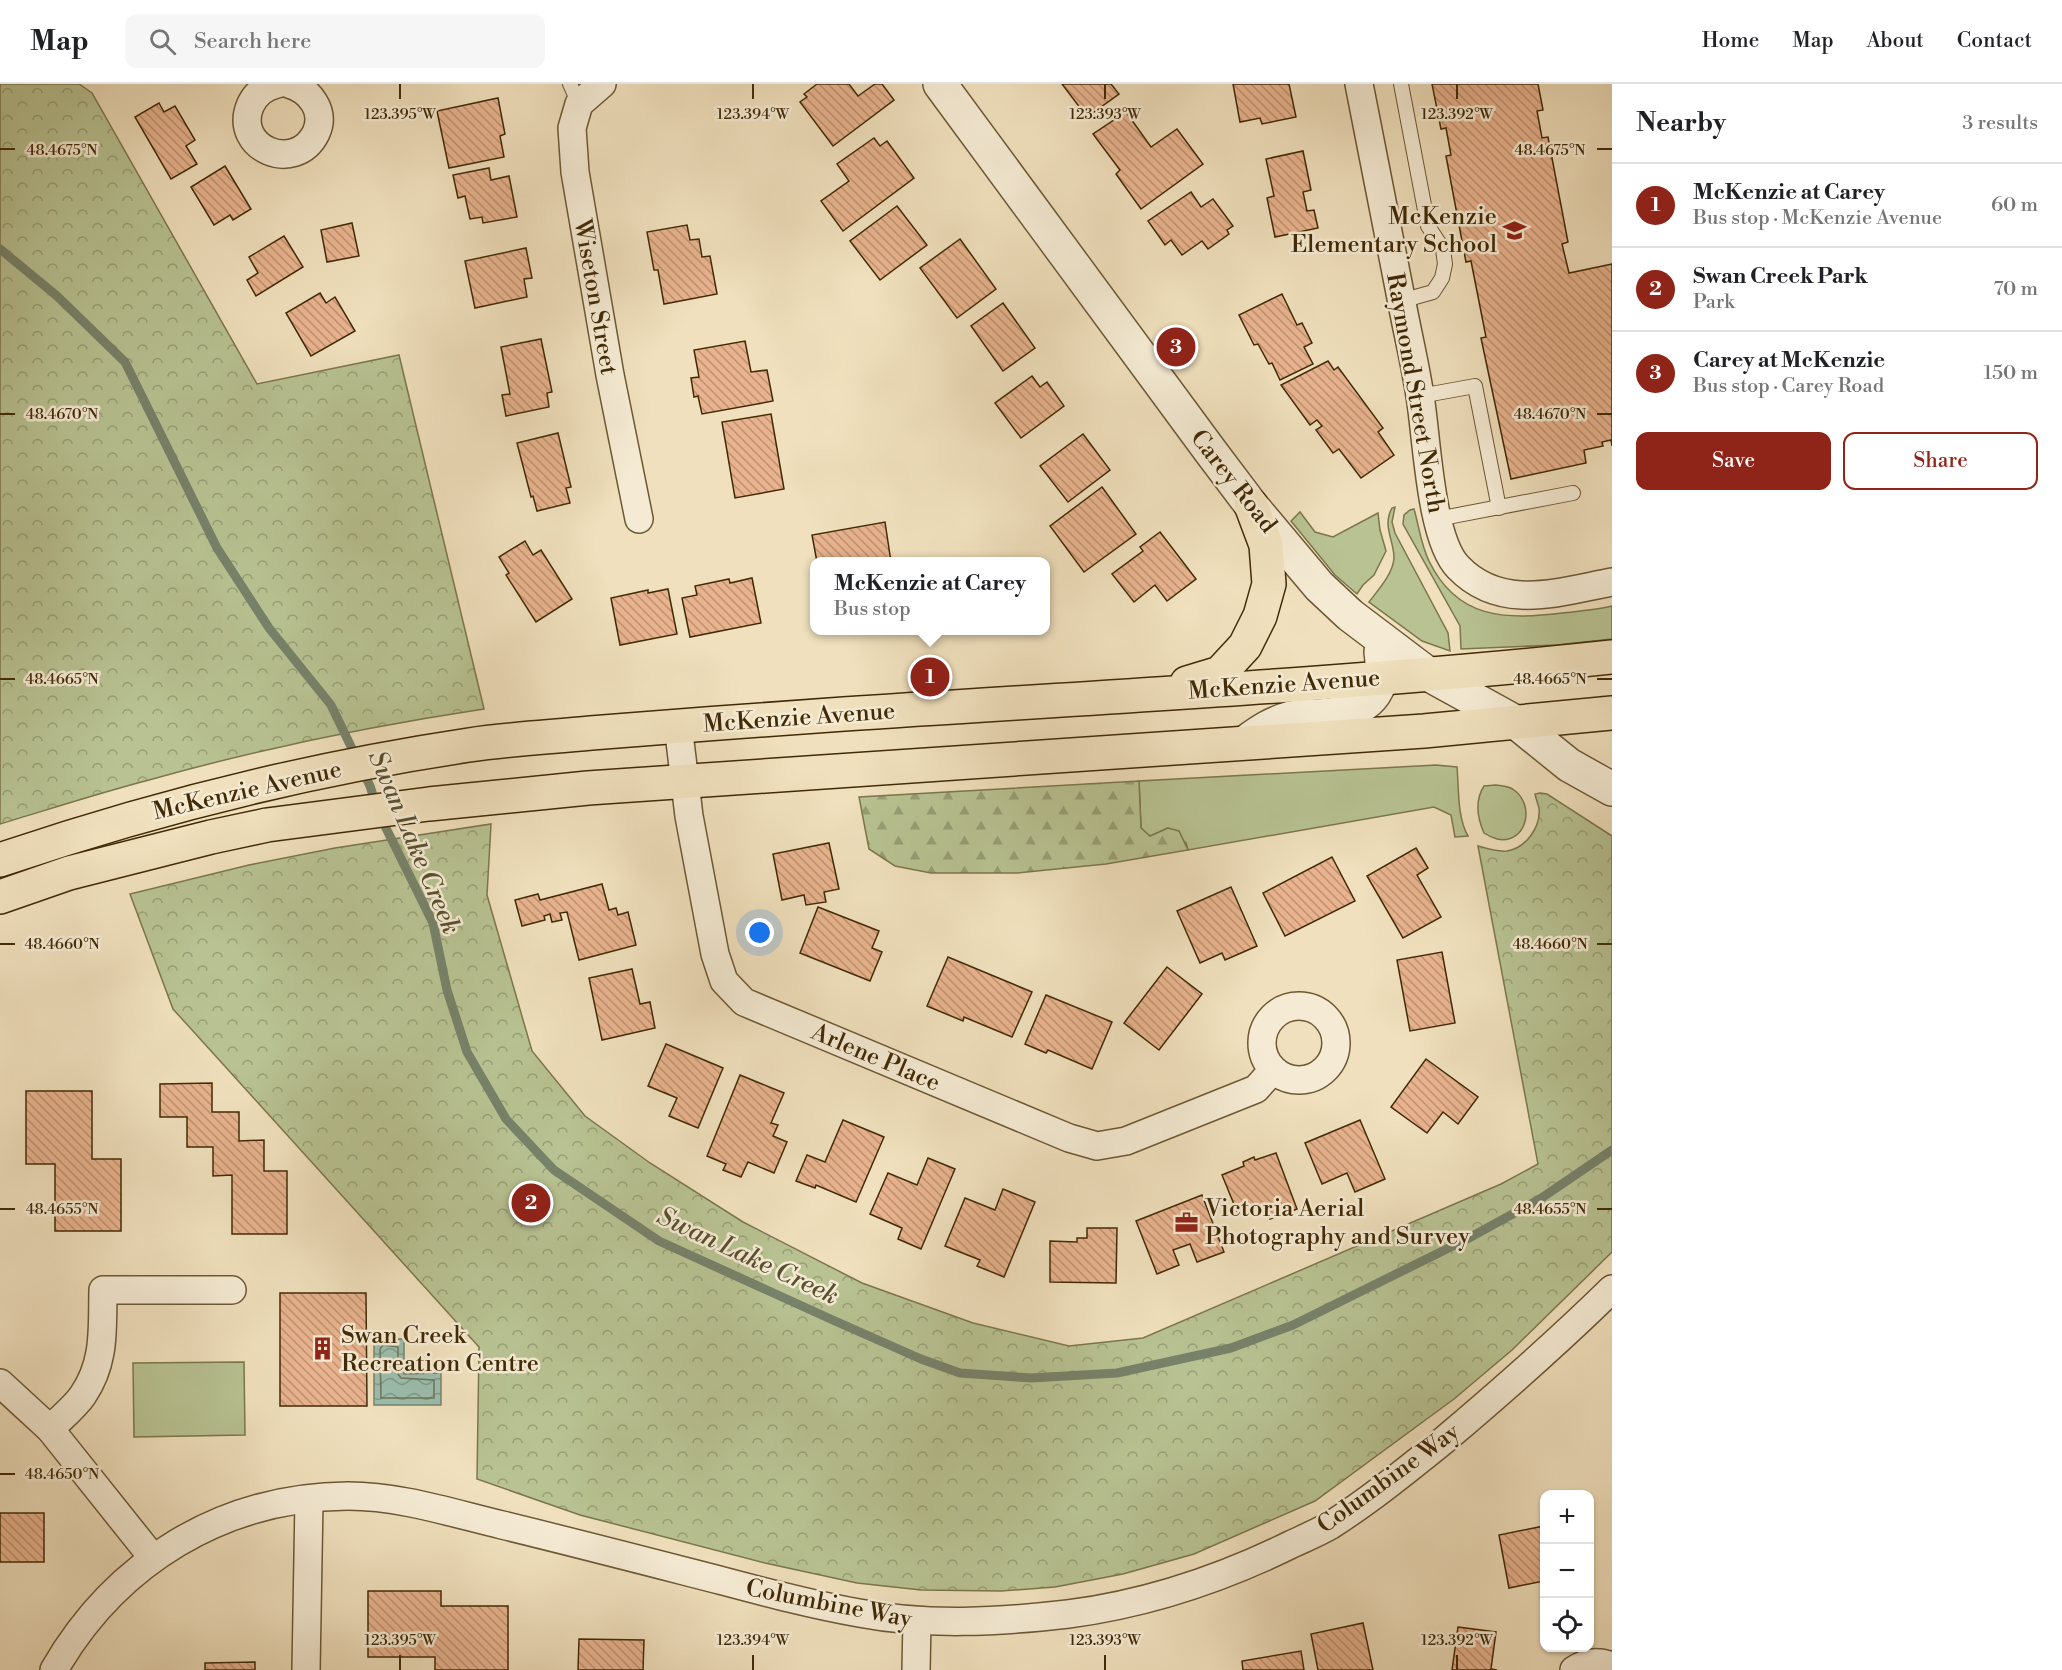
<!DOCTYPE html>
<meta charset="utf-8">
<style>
body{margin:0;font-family:"Libre Bodoni",serif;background:#f6f6f6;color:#202124}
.controls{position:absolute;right:18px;bottom:18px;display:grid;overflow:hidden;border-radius:12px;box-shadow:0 2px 4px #0004}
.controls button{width:54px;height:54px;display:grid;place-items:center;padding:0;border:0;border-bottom:2px solid #e0e0e0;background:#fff;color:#202124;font:30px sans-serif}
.you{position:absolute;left:760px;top:849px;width:21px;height:21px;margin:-15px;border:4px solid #fff;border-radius:50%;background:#1a73e8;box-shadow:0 0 0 9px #1a73e833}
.badge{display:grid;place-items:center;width:39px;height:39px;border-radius:50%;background:#8f2418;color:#fff;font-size:20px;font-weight:700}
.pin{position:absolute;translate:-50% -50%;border:3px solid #fff;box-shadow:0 2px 6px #0006}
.popup{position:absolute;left:810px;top:473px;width:240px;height:78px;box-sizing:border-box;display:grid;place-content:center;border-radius:12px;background:#fff;filter:drop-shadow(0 2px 4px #0005);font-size:20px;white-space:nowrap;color:#757577}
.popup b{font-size:22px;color:#202124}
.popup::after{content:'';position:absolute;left:50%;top:100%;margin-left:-12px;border:12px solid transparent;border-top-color:#fff}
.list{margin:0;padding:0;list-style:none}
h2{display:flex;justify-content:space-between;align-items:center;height:78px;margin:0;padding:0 24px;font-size:26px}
h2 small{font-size:20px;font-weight:400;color:#757577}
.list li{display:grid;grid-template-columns:39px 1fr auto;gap:18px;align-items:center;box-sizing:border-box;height:84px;padding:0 24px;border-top:2px solid #e0e0e0}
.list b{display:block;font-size:22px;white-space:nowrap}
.list p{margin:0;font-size:20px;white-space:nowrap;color:#757577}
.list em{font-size:20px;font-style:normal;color:#757577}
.actions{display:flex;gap:12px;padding:18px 24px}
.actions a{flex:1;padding:14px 0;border:2px solid #8f2418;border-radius:12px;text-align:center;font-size:21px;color:#8f2418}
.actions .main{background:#8f2418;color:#fff}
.icon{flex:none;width:33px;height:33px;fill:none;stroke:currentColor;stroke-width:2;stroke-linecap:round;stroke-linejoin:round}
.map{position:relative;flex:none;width:1612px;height:1586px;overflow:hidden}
header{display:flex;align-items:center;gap:36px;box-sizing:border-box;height:84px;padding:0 30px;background:#fff;border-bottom:2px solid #e0e0e0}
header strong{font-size:28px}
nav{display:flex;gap:33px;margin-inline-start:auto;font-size:21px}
.search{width:420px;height:54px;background:#f6f6f6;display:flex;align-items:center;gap:15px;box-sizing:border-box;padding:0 21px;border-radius:12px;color:#757577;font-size:22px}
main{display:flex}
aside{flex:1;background:#fff}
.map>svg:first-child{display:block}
.green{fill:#b8c292;stroke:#7c764c;stroke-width:1.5}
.forest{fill:url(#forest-firs);stroke:#7c764c;stroke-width:1.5}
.park{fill:url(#park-crowns);stroke:#7c764c;stroke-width:1.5}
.water{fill:url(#water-waves);stroke:#77826a;stroke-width:1.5}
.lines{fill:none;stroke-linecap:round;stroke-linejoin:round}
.shore{stroke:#6e745a;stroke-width:1.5}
.stream{stroke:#77826a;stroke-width:9}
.building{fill:url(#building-back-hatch);stroke:#412a06;stroke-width:1.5}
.service-casing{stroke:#6d5834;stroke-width:16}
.minor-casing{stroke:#6d5834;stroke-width:30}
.tertiary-casing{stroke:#6d5834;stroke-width:36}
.primary-casing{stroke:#412a06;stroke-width:36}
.service{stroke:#f5ebd4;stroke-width:14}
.minor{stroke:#f5ebd4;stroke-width:27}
.tertiary{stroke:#f5ebd4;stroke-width:33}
.primary{stroke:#f0e0bd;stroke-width:33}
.ticks{fill:none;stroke:#412a06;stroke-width:2}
.labels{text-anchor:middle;stroke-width:5;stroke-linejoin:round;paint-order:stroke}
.poi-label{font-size:24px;fill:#412a06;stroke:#f5ebd4;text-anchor:start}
.street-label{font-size:24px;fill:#412a06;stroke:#f5ebd4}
.water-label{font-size:26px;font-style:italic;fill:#584f30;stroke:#f5ebd4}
.ticks-label{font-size:15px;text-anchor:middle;fill:#412a06;stroke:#f5ebd4;stroke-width:5;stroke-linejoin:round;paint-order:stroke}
</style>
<header>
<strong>Map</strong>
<div class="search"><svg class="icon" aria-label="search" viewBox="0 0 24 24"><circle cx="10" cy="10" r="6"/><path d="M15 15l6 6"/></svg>Search here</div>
<nav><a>Home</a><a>Map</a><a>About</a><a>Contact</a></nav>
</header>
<main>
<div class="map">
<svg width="1612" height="1586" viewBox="0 0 1612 1586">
<defs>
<pattern id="forest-firs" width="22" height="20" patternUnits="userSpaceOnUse" patternTransform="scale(1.5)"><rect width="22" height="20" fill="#b8c292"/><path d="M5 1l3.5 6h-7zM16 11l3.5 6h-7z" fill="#979e75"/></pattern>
<pattern id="park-crowns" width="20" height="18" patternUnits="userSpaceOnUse" patternTransform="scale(1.5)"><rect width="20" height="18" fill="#b8c292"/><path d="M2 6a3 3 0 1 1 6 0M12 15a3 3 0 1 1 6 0" fill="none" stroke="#979e75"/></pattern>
<pattern id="water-waves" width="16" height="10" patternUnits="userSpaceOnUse" patternTransform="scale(1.5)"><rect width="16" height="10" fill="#9bbdad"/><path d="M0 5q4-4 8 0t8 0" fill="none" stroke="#809a8b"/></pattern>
<pattern id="building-back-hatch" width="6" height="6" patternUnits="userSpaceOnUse" patternTransform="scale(1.5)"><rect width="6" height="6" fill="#e8b38e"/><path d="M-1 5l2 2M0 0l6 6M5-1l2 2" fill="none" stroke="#be9272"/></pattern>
</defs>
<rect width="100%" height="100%" fill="#f0e0bd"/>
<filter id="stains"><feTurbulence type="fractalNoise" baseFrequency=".00333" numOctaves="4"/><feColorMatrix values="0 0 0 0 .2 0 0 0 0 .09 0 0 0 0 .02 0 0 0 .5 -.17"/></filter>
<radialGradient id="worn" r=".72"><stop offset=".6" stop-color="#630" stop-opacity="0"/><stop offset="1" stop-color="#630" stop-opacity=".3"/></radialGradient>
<g class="green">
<path d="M1395,423l-3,15 3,11 53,100 2,18 -28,-10 -53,-39c9,-12 24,-28 25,-44 0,-18 -12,-32 -2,-50z"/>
<path d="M1414,425c5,17 7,36 15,52 28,58 76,59 133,52 17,-2 34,-3 50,-7v33l-55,6 -96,4 -1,-23 -57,-102 1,-9 6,-5z"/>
<path d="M1300,428l15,20 18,5 45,-24 2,17 6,21 -12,24 -11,10 -6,9 -22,-19 -44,-54z"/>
<path d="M1436,681l21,2c2,22 0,50 11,69l-13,1 -4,-22 -17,-8 -246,43 -2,-7 -18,-15 -19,9 -8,-9 -2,-47z"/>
<path d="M1496,701c6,1 13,1 18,5 22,16 12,55 -17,49 -4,-1 -10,-4 -13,-6 -7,-16 -9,-33 0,-47z"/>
<path d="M244,1278l1,73 -111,2 -1,-74z"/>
</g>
<path class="forest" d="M1139,697l2,47 9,8 18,-8 11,3 9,19 -82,14 -89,9h-86l-36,-7 -26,-17 -10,-52z"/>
<g class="park">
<path d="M0,0h79l13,9 165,291 142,-29 85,354c-113,17 -225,40 -335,71 -50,13 -99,29 -149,44z"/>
<path d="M1540,709l7,1 65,42v416l-100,98 -58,49 -139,102 -121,53 -71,20 -68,13 -54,4 -80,-1 -64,-7 -92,-20 -185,-48 -103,-36 2,-132 -306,-338 -43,-115 119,-29 86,-17 156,-24 -4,71 45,156 53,65 65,47 93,59 119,61 111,40 96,23 74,-8 358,-154 37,-20 -60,-318c10,3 19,6 29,5 19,-3 34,-24 32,-43 -1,-4 -3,-9 -4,-14z"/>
</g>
<path class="water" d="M374,1255h30v35l37,-1v32h-67z"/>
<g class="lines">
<path class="shore" d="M383,1261l15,2v27l3,4 33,2v18h-53l-1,-49z"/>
<path class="stream" d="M0,165l57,47 68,66 92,186 52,80 62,77 39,81 9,28 54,109 14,67 20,62 39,67 48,51 105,71 176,80 86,38 39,14 71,5 86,-5 114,-25 62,-23 176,-87 71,-39 72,-49"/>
</g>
<g class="building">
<path d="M817,0h32l9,12 17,-12h7l12,16 -61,46 -33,-44 7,-5 -3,-3z"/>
<path d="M1062,0h49l8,10 -32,23z"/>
<path d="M1233,0h56l7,33 -34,7 -2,-6 -20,4z"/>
<path d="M1432,0h106l5,26 -6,1 5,27 6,-1 20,105 -6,2 7,29 43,-9v182l-1,-6 -9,2 1,4 -19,4 2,13 -75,16 -30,-141 5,-1 -15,-76 -5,1 -20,-106 5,-1 -5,-27 -5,1z"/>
<path d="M498,14l7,36 -5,2 4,21 -55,11 -12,-57z"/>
<path d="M159,19l5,9 11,-6 20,34 -9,6 11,18 -26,15 -36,-62z"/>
<path d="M1126,28l25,35 26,-18 26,35 -62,45 -25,-35 4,-4 -27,-36z"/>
<path d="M874,54l6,8 7,-5 27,37 -71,53 -22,-30 28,-20 -12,-17z"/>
<path d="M1303,67l8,39 -8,2 4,19 7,-1 4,18 -43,9 -8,-39 7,-2 -8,-37z"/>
<path d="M225,82l26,43 -18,11 -3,-5 -16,10 -23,-38z"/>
<path d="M489,84l2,12 18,-4 8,41 -34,6 -1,-6 -12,2 -5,-23 -7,2 -5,-23z"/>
<path d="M1191,108l10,15 12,-8 20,27 -6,4 2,4 -21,15 -6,-8 -20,14 -11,-15 -6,5 -17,-24z"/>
<path d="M897,122l30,39 -47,35 -30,-39z"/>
<path d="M352,139l7,33 -32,6 -6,-32z"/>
<path d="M687,141l3,15 9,-1 3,18 8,-1 7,38 -53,10 -6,-34h-4l-7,-38z"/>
<path d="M284,152l19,31 -47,29 -9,-16 11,-7 -9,-16z"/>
<path d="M960,155l36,50 -39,29 -37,-50z"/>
<path d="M526,164l6,30 -8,1 3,18 -52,11 -10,-47z"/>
<path d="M320,209l6,10 9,-6 20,34 -44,25 -25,-43z"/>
<path d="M1282,210l15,31 5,-2 10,20 -8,4 9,17 -33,16 -8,-17 -3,1 -11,-20 -4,1 -15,-30z"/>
<path d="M1003,219l32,45 -32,23 -32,-45z"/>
<path d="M541,255l11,53 -5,1 2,14 -43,9 -4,-21 8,-1 -9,-47z"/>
<path d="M745,257l6,31 16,-2 6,31 -71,13 -4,-18 -4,1 -3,-19 8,-1 -5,-27z"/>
<path d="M1328,277l6,9 4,-3 45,61 -5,4 16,23 -33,23 -22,-29 -6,4 -17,-23 6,-4 -5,-6 -7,5 -29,-40z"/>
<path d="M1032,292l8,11 7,-5 17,24 -43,32 -26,-35z"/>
<path d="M771,330l13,75 -49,9 -13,-76z"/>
<path d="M558,349l13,54 -5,1 4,15 -33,8 -4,-15 -2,1 -14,-54z"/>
<path d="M1083,350l27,36 -42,32 -28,-36z"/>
<path d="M1102,403l34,47 -52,38 -34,-46z"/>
<path d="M885,438l6,40h-74l-5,-27z"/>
<path d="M1160,448l36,47 -29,22 -12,-16 -21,17 -22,-28 31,-23 -3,-4z"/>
<path d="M525,457l8,14 8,-5 31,49 -36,23 -30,-47 3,-2 -10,-16z"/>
<path d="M752,494l9,45 -71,14 -8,-39 15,-3 -2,-9 34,-7 1,4z"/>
<path d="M668,505l9,45 -57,11 -9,-47 37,-8v3z"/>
<path d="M829,759l10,46 -15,3 2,10 -20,3 -2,-10 -22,5 -9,-46z"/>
<path d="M1416,764l12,20 -11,7 24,42 -38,21 -36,-62z"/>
<path d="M1332,773l23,44 -70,35 -22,-43z"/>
<path d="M602,800l7,26 7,-2 2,7 10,-3 8,33 -57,15 -12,-48 -7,1 2,7 -10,2 -2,-8 -6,2 1,4 -23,6 -7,-26 23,-6 2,6z"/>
<path d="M1231,803l26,59 -32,14 -3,-7 -22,10 -23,-52z"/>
<path d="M818,823l61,24 -7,17 10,4 -12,29 -70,-28z"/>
<path d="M1442,868l13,71 -45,8 -13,-71z"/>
<path d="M948,873l84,35 -20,45 -48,-20 -1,4 -36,-15z"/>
<path d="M1167,883l35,27 -43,56 -35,-27z"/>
<path d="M632,885l8,35 10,-2 5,26 -53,12 -13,-62z"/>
<path d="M1046,911l66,27 -20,47 -44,-19 -2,3 -21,-9z"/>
<path d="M666,960l57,24 -25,60 -29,-12 8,-18 -29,-12z"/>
<path d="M1426,975l52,38 -20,27 -15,-12 -16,21 -36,-26z"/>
<path d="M740,991l44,18 -13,30 7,2 -5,11 14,6 -13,31 -26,-11 -7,15 -18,-7 3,-6 -19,-8z"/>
<path d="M212,999v29h27v29l25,-1v31h23v63h-55v-59l-19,1v-29h-26v-30h-27v-33z"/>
<path d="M26,1007h66v68h29v72h-66v-67h-29z"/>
<path d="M843,1036l41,17 -28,65 -40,-17 -1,3 -19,-7 11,-26 18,7z"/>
<path d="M1360,1036l25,59 -30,13 -8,-19 -25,11 -17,-41z"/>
<path d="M1276,1069l21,56 -27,10 -6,-15 -26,10 -16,-39 22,-9 -1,-4 11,-5 1,3z"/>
<path d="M928,1074l27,11 -34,80 -23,-10 4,-11 -32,-14 18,-41 29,12z"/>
<path d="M1003,1105l32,13 -31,75 -27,-11 3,-6 -35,-14 20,-48 30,12z"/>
<path d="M1202,1111l22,57 -27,10 -7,-18 -17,6 6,15 -22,9 -21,-53z"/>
<path d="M1087,1144h30l-1,55 -66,-1v-41l27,1v-4h10z"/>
<path d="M280,1209h86l1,113h-87z"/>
<rect x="0" y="1429" width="44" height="49"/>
<path d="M1544,1442v55l-35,7 -10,-53z"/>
<path d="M368,1507h73v15h67v64h-73v-13h-67z"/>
<path d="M1363,1539l10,47h-55l-7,-36z"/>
<path d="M1458,1543l38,5 -5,37 6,1h-45z"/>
<path d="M579,1555l65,1 -1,30h-65z"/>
<path d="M1301,1567l3,19h-61l-1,-9z"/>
<path d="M255,1578v8h-50v-7z"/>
</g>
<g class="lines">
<defs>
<g id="service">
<path d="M570,0l9,20"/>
<path d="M1401,0l27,142 15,23 2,15 -3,14 -9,14 -32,9"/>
<path d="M1420,312l55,-10 24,122"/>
<path d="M1437,435l136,-26"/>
</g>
<g id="minor">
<path d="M277,0c-13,3 -22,10 -27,22 -17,42 45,69 66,27 10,-22 -6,-43 -27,-49"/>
<path d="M602,0l-23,20 -7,24 3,44 35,203 29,144"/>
<path d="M1359,0c14,71 28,143 42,214 6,33 14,65 19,98 7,42 10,142 38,171 43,45 101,25 154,15"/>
<path d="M678,641l11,91 26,138 9,27 20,21 325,136 28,8 29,-5 130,-52 17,-19"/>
<circle cx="1299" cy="959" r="37"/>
<path d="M0,1299l50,46 103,129"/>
<path d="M50,1345c11,-11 25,-22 33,-34 23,-34 19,-67 20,-105h129"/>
<path d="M54,1586c62,-108 169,-173 294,-174 52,0 104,17 154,29 74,18 147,37 221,56 45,12 90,24 136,32 68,13 140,9 209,1 77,-10 155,-36 224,-70 13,-6 27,-12 39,-19 39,-25 76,-55 112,-84 58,-49 115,-99 169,-152"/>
<path d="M306,1586l3,-170"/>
<path d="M916,1586l1,-49"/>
<path d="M1574,1586c12,-8 25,-9 38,-4"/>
</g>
<g id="tertiary">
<path d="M940,0l271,368 40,53 68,81 31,29 78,59 89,49 52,42 43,24"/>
<path d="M1246,658c15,-11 27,-19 45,-24 15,-3 31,-1 46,-4 36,-6 49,-28 44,-62"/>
</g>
<g id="primary">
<path d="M1187,599l33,-10 25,-27 15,-30 9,-32 -3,-39 -15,-40"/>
<path d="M0,776c153,-52 309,-91 469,-115 40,-6 81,-8 122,-12 84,-7 169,-13 253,-19 256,-17 513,-30 768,-57"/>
<path d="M0,813l69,-24 142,-36 56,-12 162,-21 159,-16 836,-57 188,-18"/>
</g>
</defs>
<use href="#service" class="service-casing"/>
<use href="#minor" class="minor-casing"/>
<use href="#tertiary" class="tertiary-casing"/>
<use href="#primary" class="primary-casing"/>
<use href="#service" class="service"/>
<use href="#minor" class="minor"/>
<use href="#tertiary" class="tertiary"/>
<use href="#primary" class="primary"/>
</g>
<path class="ticks" d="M400,0v15M753,0v15M1105,0v15M1457,0v15M0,65h15M1597,65h15M0,330h15M1597,330h15M0,595h15M1597,595h15M0,860h15M1597,860h15M0,1125h15M1597,1125h15M0,1390h15M400,1571v15M753,1571v15M1105,1571v15M1457,1571v15"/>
<defs>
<symbol id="school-bare" viewBox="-9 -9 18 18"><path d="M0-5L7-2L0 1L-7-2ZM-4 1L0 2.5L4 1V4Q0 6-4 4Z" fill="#8f2418" stroke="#f5ebd4" stroke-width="2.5" paint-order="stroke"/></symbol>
<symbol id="office-bare" viewBox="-9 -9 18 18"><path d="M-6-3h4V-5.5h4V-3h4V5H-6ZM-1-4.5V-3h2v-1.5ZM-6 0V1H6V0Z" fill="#8f2418" stroke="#f5ebd4" stroke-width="2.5" paint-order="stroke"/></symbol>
<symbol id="building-bare" viewBox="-9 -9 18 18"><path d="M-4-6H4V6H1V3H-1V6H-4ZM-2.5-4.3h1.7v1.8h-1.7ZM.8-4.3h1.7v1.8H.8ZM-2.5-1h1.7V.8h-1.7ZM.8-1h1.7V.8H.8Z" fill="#8f2418" stroke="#f5ebd4" stroke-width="2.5" paint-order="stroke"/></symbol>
</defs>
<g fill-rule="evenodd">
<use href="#school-bare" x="1498" y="130" width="33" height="33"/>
<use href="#office-bare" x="1170" y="1122" width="33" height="33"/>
<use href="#building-bare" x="306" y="1248" width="33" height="33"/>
</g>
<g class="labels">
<g class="poi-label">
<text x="1497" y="140" text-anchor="end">McKenzie<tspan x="1497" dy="28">Elementary School</tspan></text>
<text x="1205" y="1132">Victoria Aerial<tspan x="1205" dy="28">Photography and Survey</tspan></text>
<text x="341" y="1259">Swan Creek<tspan x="341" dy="28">Recreation Centre</tspan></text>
</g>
<g class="street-label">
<text transform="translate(596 213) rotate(80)" y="8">Wiseton Street</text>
<text transform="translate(1416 309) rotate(80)" y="8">Raymond Street North</text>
<text transform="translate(1234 397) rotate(52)" y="8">Carey Road</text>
<text transform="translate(1284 600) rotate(-4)" y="8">McKenzie Avenue</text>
<text transform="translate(799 633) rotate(-4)" y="8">McKenzie Avenue</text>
<text transform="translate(247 706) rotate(-13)" y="8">McKenzie Avenue</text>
<text transform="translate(876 973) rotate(23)" y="8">Arlene Place</text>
<text transform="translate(1388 1394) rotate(-36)" y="8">Columbine Way</text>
<text transform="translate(829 1519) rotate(11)" y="8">Columbine Way</text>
</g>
<g class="water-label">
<text transform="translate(415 758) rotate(67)" y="9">Swan Lake Creek</text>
<text transform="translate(748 1171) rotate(25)" y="9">Swan Lake Creek</text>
</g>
</g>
<g class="ticks-label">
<text x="400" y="35">123.395°W</text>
<text x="753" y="35">123.394°W</text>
<text x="1105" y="35">123.393°W</text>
<text x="1457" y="35">123.392°W</text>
<text x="62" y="71">48.4675°N</text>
<text x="1550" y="71">48.4675°N</text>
<text x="62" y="335">48.4670°N</text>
<text x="1550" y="335">48.4670°N</text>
<text x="62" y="600">48.4665°N</text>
<text x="1550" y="600">48.4665°N</text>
<text x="62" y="865">48.4660°N</text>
<text x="1550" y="865">48.4660°N</text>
<text x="62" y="1130">48.4655°N</text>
<text x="1550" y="1130">48.4655°N</text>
<text x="62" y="1395">48.4650°N</text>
<text x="400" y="1561">123.395°W</text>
<text x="753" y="1561">123.394°W</text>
<text x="1105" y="1561">123.393°W</text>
<text x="1457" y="1561">123.392°W</text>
</g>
<rect width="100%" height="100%" filter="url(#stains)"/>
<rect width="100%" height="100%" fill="url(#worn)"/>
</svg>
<div class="controls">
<button>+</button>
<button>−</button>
<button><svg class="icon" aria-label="locate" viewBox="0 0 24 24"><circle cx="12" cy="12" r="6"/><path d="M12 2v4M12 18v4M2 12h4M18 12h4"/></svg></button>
</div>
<div class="you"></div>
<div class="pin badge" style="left:930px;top:593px">1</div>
<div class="popup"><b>McKenzie at Carey</b>Bus stop</div>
<div class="pin badge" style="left:531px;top:1119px">2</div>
<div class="pin badge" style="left:1176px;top:263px">3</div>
</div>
<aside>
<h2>Nearby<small>3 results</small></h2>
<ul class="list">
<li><span class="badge">1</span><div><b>McKenzie at Carey</b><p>Bus stop · McKenzie Avenue</p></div><em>60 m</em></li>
<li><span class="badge">2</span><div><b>Swan Creek Park</b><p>Park</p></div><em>70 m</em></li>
<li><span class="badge">3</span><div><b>Carey at McKenzie</b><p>Bus stop · Carey Road</p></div><em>150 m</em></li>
</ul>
<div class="actions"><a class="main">Save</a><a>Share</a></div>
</aside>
</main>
